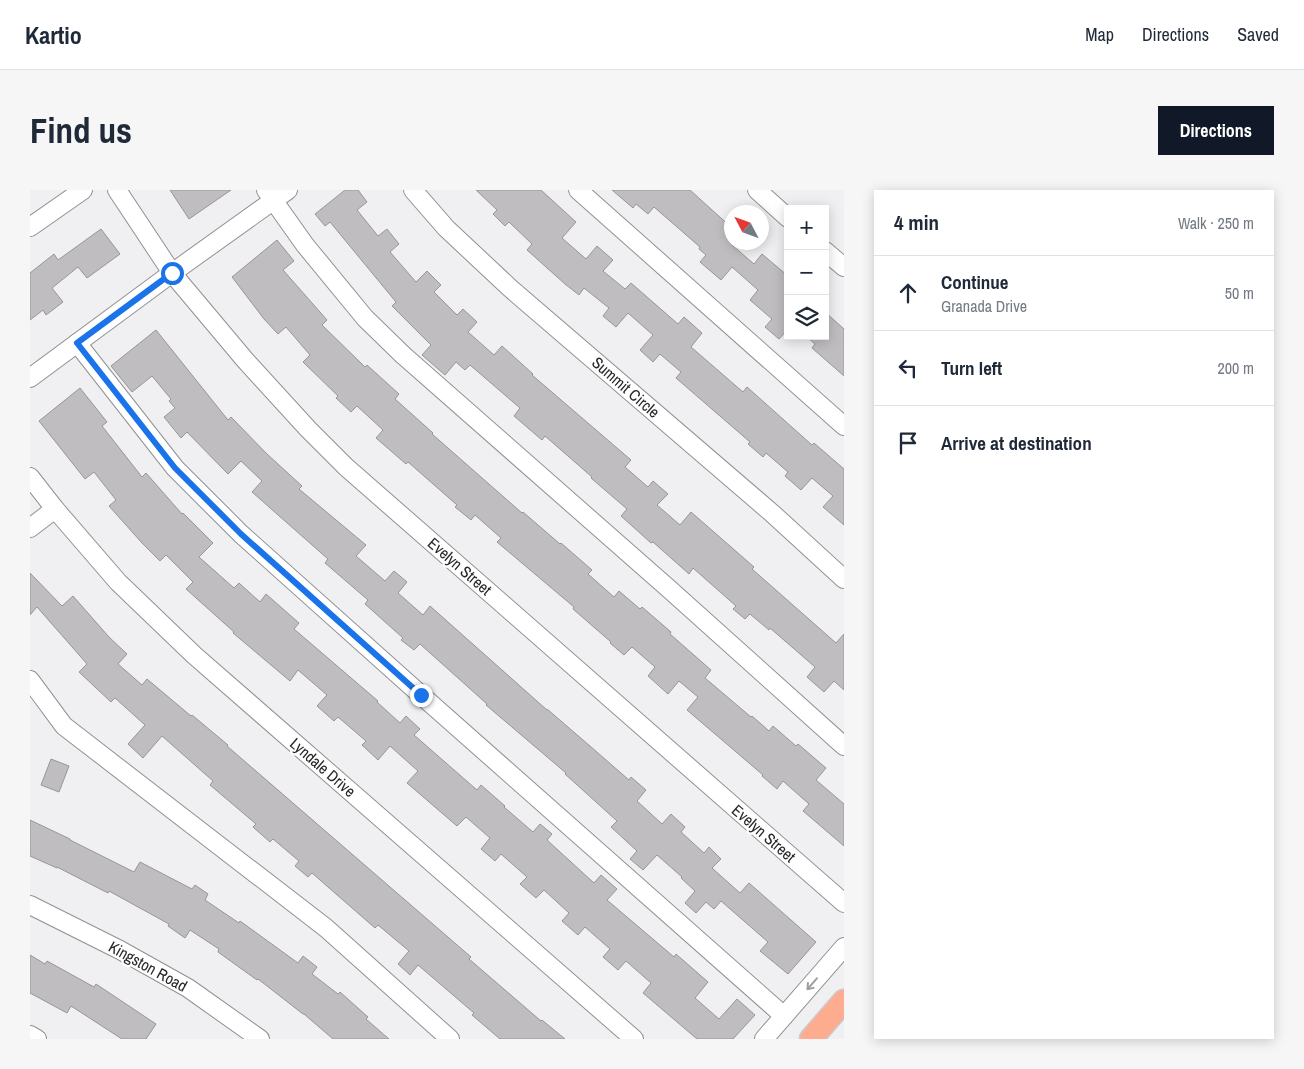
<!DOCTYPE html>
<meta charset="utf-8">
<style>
body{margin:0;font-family:"Archivo Narrow",sans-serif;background:#f6f6f7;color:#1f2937}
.controls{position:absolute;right:15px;top:15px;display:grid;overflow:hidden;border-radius:0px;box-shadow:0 2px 12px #0003}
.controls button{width:45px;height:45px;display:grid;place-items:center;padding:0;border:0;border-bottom:1px solid #e0e1e3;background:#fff;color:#1f2937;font:25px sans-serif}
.compass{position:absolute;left:694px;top:15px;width:45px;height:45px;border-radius:50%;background:#fff;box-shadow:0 2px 12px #0003;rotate:311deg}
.stop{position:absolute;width:15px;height:15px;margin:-11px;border:4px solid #1a73e8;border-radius:50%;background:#fff}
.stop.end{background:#1a73e8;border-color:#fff;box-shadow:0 1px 5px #0008}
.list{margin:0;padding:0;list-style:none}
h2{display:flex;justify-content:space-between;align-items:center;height:65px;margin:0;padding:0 20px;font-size:21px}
h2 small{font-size:16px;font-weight:400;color:#747a83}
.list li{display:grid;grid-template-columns:32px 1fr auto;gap:15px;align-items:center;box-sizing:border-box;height:75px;padding:0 20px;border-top:1px solid #e0e1e3}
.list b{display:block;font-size:19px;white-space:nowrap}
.list p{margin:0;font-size:16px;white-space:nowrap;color:#747a83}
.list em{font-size:16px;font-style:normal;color:#747a83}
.icon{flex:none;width:28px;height:28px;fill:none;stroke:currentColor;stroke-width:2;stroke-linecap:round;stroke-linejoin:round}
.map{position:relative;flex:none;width:814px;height:849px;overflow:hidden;border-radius:0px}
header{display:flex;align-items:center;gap:30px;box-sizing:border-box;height:70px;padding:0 25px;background:#fff;border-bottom:1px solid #e0e1e3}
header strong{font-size:24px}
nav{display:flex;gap:28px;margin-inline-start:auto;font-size:18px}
.intro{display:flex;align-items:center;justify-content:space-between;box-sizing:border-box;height:120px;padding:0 30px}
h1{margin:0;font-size:35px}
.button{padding:12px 22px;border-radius:0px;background:#111827;color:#fff;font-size:18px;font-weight:700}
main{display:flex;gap:30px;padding:0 30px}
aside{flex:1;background:#fff;border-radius:0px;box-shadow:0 2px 12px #0003}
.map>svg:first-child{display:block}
.building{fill:#bfbdbf;stroke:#989597}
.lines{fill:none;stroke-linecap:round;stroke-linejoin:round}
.minor-casing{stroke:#919193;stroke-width:20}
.major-casing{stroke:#cbcbcb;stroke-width:25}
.minor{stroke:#fff;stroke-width:18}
.major{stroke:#fdac8f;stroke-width:22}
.oneway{stroke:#9e9e9e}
.route{stroke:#1a73e8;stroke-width:6}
.labels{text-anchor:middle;stroke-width:4.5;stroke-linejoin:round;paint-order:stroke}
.street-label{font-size:16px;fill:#272728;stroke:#fefeff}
</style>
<header>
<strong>Kartio</strong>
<nav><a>Map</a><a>Directions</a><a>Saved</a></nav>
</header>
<div class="intro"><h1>Find us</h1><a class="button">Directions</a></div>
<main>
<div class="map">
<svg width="814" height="849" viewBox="0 0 814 849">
<rect width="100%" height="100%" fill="#f0f0f3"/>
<g class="building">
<path d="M140,0h61l-42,29z"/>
<path d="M315,0h13l9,12 -10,8 21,26 9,-7 12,15 -9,8 26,30 11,-11 14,14 -7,7 23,23 6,-6 14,13 -9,10 26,23 8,-9 31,28 -1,1 99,85 -6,7 23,20 5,-6 15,13 -11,11 23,20 11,-13 63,55 -2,2 84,74 8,-9v56l-10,-9 -10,11 -17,-15 8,-10 -45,-39 -1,2 -19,-16 -5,5 -12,-10 3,-3 -43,-38 -4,6 -36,-32 -2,1 -30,-27 6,-7 -36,-31 1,-1 -47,-41 -3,4 -28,-24 6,-8 -50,-43 -5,5 -9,-8 -11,13 -23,-20 9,-10 -39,-39 4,-4 -66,-80 -5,4 -10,-12z"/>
<path d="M446,0h65l35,32 -14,16 24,21 11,-13 16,14 -10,11 22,18 6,-6 47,41 6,-7 18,16 -11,14 52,45 4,-5 65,58 2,-2 30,26v56l-21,-18 10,-11 -21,-18 -11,12 -16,-14 3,-4 -22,-19 -3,4 -15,-13 2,-2 -74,-64 5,-6 -21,-18 -7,8 -13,-12 13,-15 -25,-22 -12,14 -13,-11 6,-8 -25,-20 -5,7 -14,-11 -38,-34 5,-6 -23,-22 -4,4 -12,-12 4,-4z"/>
<path d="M582,0h78l42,38v17l22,19 8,-10 26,22v53l-9,10 -14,-12 7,-8 -22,-19 8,-10 -26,-23 -11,13 -21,-18 6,-7 -7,-6 1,-2 -46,-40 -6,7 -12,-10 -3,4z"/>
<path d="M71,39l19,25 -33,24 -9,-11 -26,21 11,14 -17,13 -3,-5 -13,10v-47l24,-19 4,6z"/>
<path d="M247,50l17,21 -11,9 44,50 -5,5 43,42 2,-2 32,29 -4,5 38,34 -1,1 90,79 1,-1 37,32 1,-1 31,27 -4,4 26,23 5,-6 21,18 2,-2 29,25 -1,2 41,36 -6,8 46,39 1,-1 17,15 4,-5 23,20 2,-2 28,24 -10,12 28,24v42l-41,-35 6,-7 -26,-23 -6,8 -15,-13 1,-1 -76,-65 11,-13 -19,-16 -11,13 -20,-18 7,-9 -23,-20 -8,8 -14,-12 1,-1 -38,-33 1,-2 -77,-65 4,-4 -26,-23 -4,5 -16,-13 2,-2 -49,-43 -2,2 -30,-26 7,-8 -26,-24 -6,6 -15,-14 2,-2 -35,-34 7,-7 -24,-28 -8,7 -14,-15 -32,-42z"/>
<path d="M795,122l19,17v47l-32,-28 3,-4 -9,-8h19z"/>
<path d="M126,140l72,90 3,-3 36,37 35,32 -3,3 67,56 -10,11 29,25 9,-10 13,11 -9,11 25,22 7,-9 117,104v-1l43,37 39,34 2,-3 15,13 -9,11 25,23 9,-10 14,13 -4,5 23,21 5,-6 12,12 -9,9 28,25 9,-10 67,59 -28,32 -28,-23 8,-9 -47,-41 -7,8 -8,-7 -10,11 -11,-10 10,-12 -14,-13 1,-1 -25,-22 -14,15 -13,-11 7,-8 -26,-24 6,-6 -52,-47 1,-1 -80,-68 1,-1 -67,-60 -6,6 -13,-10 2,-2 -38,-34 3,-4 -43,-37 3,-4 -76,-67 10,-11 -21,-20 -13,13 -41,-42 -6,6 -17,-21 11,-9 -6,-7 2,-2 -19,-23 -20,16 -21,-26z"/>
<path d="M50,198l27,34 -5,4 40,51 4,-4 36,41 1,-1 30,30 -14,14 35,31 5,-5 21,19 6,-8 33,29 -5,6 84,72 -1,1 23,21 6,-7 14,13 -6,6 63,55 4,-5 24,21 -1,1 29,25 7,-8 12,10 -5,6 47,43 7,-8 16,14 -10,11 67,57 2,-3 32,28 -13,16 24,21 18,-20 18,16 -22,24h-36l-54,-46 8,-10 -25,-22 -8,9 -15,-13 7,-8 -25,-22 -7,8 -16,-14 7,-8 -25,-23 -8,8 -16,-14 7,-7 -26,-23 -6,7 -14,-12 9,-11 -24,-21 -9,9 -50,-43 11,-12 -28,-25 -12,14 -16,-15 4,-4 -28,-24 -4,4 -17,-15 10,-11 -29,-25 -8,11 -57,-48 1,-1 -48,-43 7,-7 -27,-27 -6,6 -18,-18 -33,-37 7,-6 -22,-28 -9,7 -46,-58z"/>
<path d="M0,383l32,33 11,-10 36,41 18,17 -9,10 24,21 5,-6 44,37 1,-1 36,30 -1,1 244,211 -2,2 72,62 1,-1 23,19h-65l-28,-24 2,-2 -56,-48 -8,10 -12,-11 11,-13 -31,-26 -3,3 -63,-55 -4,4 -13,-11 4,-5 -26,-22 -3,3 -17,-15 3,-3 -46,-39 3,-4 -51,-45 -19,22 -15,-14 17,-19 -30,-27 -4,4 -32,-30 8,-8 -50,-57 -7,8z"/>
<path d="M21,569l18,7 -10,26 -18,-7z"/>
<path d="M0,630l40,19v1l64,32 6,-10 52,27 3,-4 13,9 -3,6 34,23 1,-2 58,42 5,-7 14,11 -5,7 26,20 2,-2 28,25 -2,2 23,20h-56l-29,-25h-1l-45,-35 -1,1 -39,-28 1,-3 -29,-19 -5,8 -17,-12 1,-2 -60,-33 -1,2 -51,-26v1l-27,-12z"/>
<path d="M0,765l15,9 2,-3 47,26 2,-3 60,40 -10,15h-24l-51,-33 -4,7 -37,-20z"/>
</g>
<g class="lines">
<defs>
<g id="minor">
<path d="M87,0l55,83 73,87 63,69 38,38 498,436"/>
<path d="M236,0l39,55 60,73 38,37 265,233 176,158"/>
<path d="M383,0l33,38 64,60 263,226 71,65"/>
<path d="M548,0l266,236"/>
<path d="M727,0l31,28"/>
<path d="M0,37l53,-37"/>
<path d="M795,61l19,16"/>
<path d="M47,153l98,125 66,66 180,161 363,321"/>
<path d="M0,188l142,-105 116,-83"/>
<path d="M0,287l25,32 63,73 76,73 440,384"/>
<path d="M0,338l25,-19"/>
<path d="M0,490l34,46 262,202 124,111"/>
<path d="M0,715l90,45 68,38 72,51"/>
<path d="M0,845l7,4"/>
<path d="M734,849l80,-92"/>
</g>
<path id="major" d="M781,849l33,-38"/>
</defs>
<use href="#minor" class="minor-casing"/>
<use href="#major" class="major-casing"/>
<use href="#minor" class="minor"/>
<use href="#major" class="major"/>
</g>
<defs><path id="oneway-shaft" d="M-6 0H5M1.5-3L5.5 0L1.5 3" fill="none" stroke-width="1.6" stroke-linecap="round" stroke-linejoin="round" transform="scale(1.25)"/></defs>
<use class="oneway" href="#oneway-shaft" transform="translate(782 794) rotate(131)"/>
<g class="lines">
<path class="route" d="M142,83l-95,70 98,125 66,66 180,161"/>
</g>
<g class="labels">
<g class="street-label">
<text transform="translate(596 197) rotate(41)" y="6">Summit Circle</text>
<text transform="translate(430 376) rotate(41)" y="6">Evelyn Street</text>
<text transform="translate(293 577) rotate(41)" y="6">Lyndale Drive</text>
<text transform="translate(734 643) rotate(41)" y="6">Evelyn Street</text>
<text transform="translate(118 776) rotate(29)" y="6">Kingston Road</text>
</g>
</g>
</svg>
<div class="controls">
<button>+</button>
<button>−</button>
<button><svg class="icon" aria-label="layers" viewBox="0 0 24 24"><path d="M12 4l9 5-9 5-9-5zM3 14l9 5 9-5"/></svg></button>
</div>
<svg class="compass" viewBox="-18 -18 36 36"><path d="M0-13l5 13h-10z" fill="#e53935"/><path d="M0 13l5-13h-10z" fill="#747a83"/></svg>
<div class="stop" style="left:142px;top:83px"></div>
<div class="stop end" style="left:391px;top:505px"></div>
</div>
<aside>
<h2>4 min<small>Walk · 250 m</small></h2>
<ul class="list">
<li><svg class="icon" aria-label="ahead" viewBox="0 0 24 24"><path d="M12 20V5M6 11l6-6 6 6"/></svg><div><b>Continue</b><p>Granada Drive</p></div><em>50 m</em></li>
<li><svg class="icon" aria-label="left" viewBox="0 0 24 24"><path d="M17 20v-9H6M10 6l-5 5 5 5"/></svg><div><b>Turn left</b></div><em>200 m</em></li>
<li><svg class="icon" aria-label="arrive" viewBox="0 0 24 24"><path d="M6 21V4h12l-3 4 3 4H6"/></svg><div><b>Arrive at destination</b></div></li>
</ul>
</aside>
</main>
